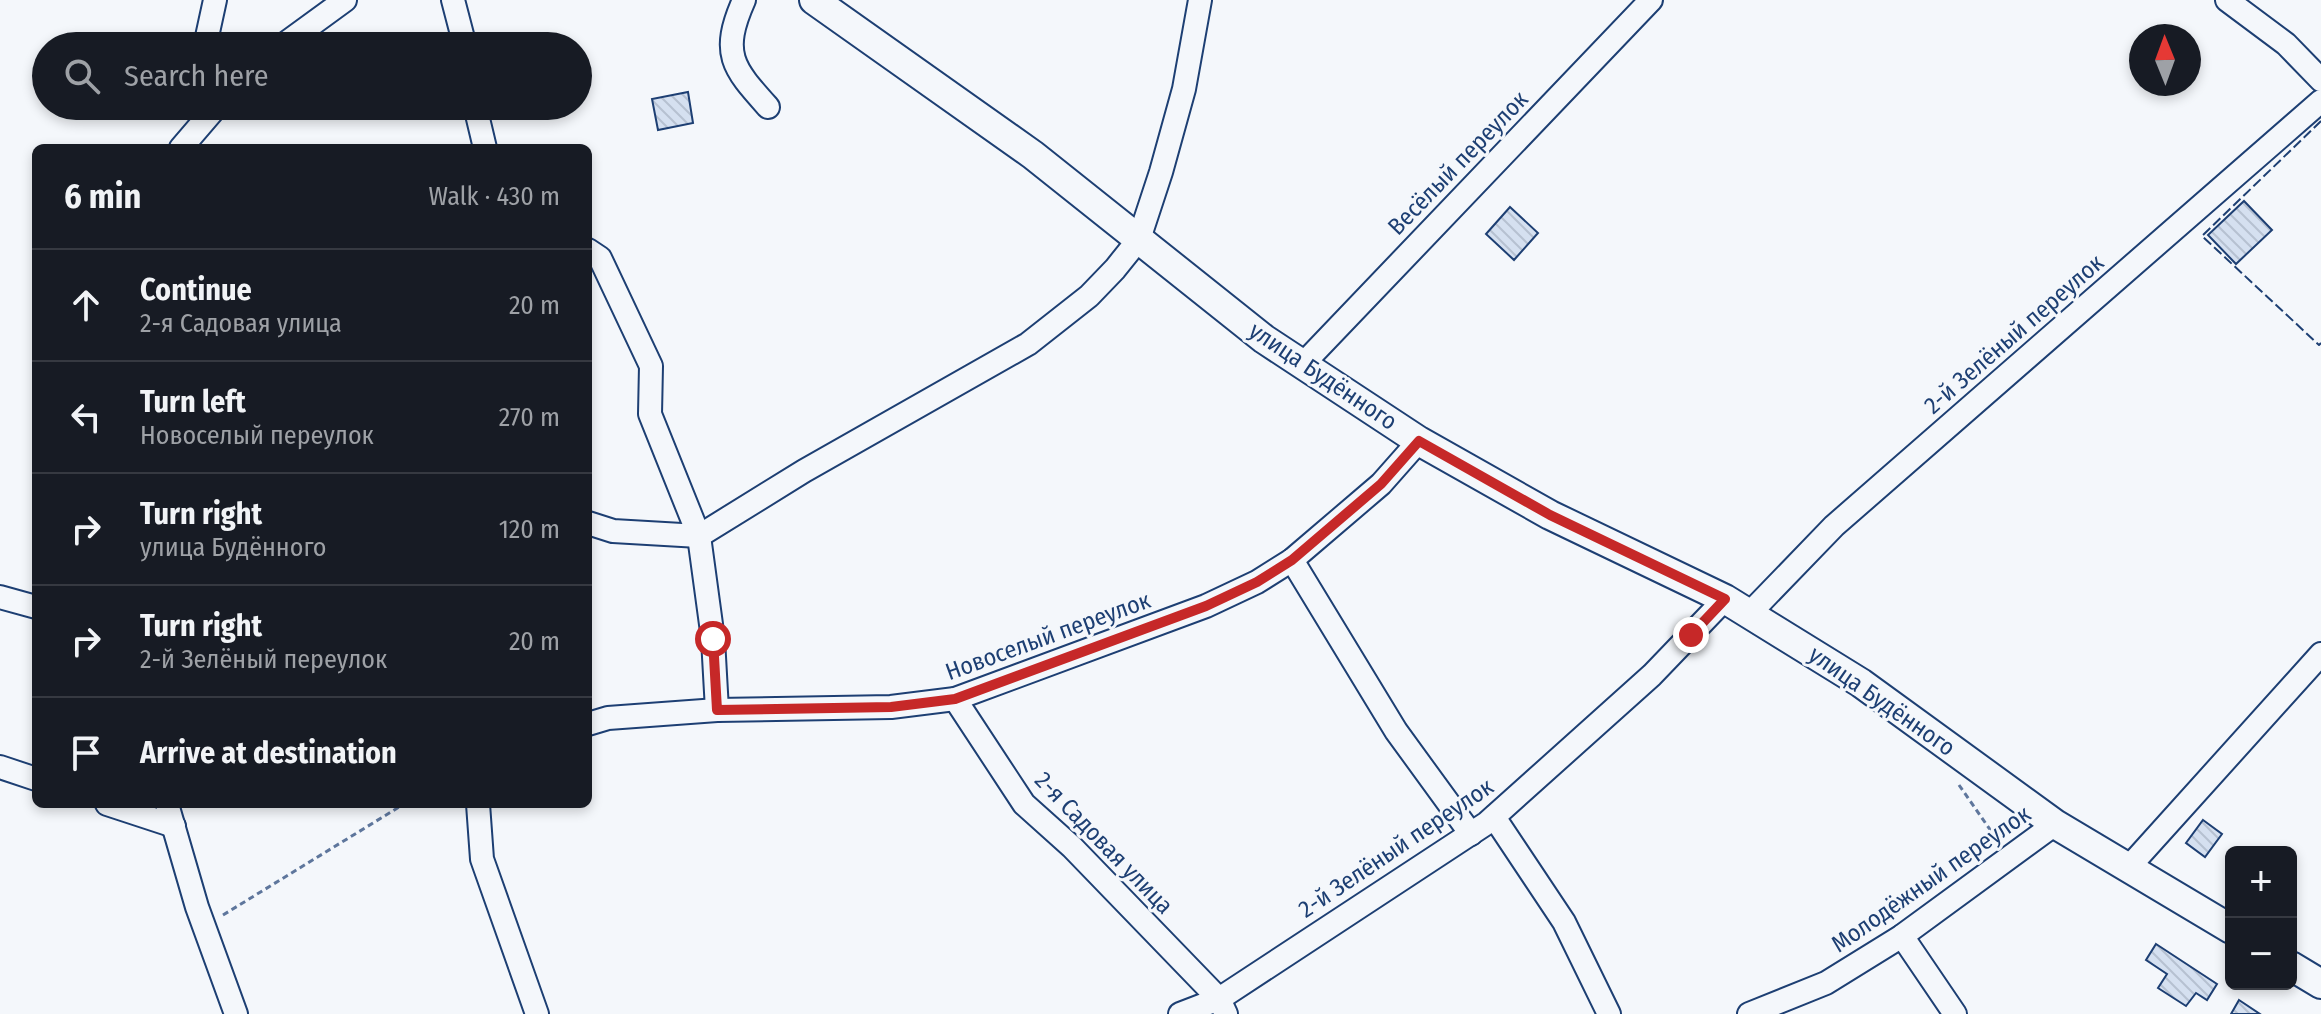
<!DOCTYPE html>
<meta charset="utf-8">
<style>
body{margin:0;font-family:"Fira Sans Condensed",sans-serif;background:#20242c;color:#f1f3f6}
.controls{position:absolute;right:24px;bottom:24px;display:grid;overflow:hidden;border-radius:12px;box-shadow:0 4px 12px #0003}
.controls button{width:72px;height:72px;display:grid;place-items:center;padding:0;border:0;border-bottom:2px solid #363941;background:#171b24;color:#f1f3f6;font:40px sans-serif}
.compass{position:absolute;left:2129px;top:24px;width:72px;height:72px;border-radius:50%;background:#171b24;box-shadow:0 4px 12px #0003;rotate:359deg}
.stop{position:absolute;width:24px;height:24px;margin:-18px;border:6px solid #c62828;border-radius:50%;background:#fff}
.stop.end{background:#c62828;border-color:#fff;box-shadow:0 2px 8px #0008}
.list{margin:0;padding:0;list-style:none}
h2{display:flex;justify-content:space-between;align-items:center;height:104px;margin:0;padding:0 32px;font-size:34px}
h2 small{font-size:26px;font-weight:400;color:#9ea1a6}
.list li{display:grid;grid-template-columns:52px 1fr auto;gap:24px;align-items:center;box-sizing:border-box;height:112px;padding:0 32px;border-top:2px solid #363941}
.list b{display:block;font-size:30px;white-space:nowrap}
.list p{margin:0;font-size:26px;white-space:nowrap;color:#9ea1a6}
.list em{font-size:26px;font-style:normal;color:#9ea1a6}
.icon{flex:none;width:44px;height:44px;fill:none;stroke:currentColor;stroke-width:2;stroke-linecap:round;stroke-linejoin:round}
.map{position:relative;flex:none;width:2321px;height:1014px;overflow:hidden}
.search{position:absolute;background:#171b24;box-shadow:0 4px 12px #0003;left:32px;top:32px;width:560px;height:88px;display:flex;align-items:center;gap:20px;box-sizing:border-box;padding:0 28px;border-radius:44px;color:#9ea1a6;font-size:30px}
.panel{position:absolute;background:#171b24;box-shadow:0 4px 12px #0003;left:32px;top:144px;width:560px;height:664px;border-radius:12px}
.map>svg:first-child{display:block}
.building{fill:url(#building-back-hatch);stroke:#1d3f73;stroke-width:2}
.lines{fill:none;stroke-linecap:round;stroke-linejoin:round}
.minor-casing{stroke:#1d3f73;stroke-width:26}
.major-casing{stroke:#1d3f73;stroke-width:32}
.path{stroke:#5e769c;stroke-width:3;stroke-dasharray:6 4;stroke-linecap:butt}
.minor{stroke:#f4f7fb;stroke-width:22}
.major{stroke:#f4f7fb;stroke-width:28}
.fence{stroke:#1d3f73;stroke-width:2;stroke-dasharray:10 4;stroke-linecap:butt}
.route{stroke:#c62828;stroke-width:10}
.labels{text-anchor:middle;stroke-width:6;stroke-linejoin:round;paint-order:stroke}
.street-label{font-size:24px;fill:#1d3f73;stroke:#f4f7fb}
</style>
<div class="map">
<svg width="2321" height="1014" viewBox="0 0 2321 1014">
<defs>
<pattern id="building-back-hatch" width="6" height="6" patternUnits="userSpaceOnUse" patternTransform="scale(2)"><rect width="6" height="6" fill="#d5e0f0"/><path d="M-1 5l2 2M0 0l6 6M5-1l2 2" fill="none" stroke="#b6c1d1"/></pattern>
</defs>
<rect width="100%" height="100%" fill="#f4f7fb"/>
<g class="building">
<path d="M688,92l5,31 -35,7 -6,-31z"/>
<path d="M2244,201l28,29 -36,34 -28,-29z"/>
<path d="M1510,207l28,26 -24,27 -28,-26z"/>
<path d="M2203,820l19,14 -17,23 -19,-14z"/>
<path d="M2156,944l61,40 -10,16 -11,-7 -10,13 -28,-18 9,-14 -21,-14z"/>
<path d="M2239,1000l21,14h-29z"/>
</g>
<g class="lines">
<defs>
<g id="minor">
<path d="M453,0l12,46"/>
<path d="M744,0c-24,54 -11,68 24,107"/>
<path d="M2227,0l59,44 35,36"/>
<path d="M205,46l10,-46"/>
<path d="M282,46l63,-46"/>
<path d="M475,106l10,42"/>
<path d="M181,148l36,-42"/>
<path d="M588,250l12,8 51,108 -1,48 49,122 14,103 4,71"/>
<path d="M1304,363l347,-363"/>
<path d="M588,523l25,8 86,5 105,-65 224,-127 61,-48 26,-27 24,-30 22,-67 23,-83 16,-89"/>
<path d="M1292,560l104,171 75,103"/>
<path d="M0,597l36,10"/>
<path d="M1749,614l85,-88 487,-425"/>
<path d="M955,699l69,105 48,43 147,152 7,15"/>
<path d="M588,724l20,-6 109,-8 174,-3 64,-8 251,-93 51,-24 35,-22 89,-76 38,-43"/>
<path d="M0,767l36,12"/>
<path d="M107,804l67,22"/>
<path d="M167,804l30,103 39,107"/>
<path d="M478,804l4,55 55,155"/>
<path d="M1494,817l70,105 45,92"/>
<path d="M2129,867l192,-213"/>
<path d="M1902,936l53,78"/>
<path d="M1180,1014l39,-15 268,-176 165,-148 73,-76"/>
<path d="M1749,1014l77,-31 76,-47 153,-112"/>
</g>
<g id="major">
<path d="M814,0l219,155 231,184 155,102 131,74 175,84 136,84 194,141 176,105"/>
<path d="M2291,966l30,18"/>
</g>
</defs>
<use href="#minor" class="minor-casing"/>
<use href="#major" class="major-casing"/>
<g class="path">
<path d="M1959,785l39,56"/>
<path d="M223,915l181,-111"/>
</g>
<use href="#minor" class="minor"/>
<use href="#major" class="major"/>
<path class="fence" d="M2321,121l-119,115 117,109 2,-2"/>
</g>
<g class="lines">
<path class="route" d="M713,639l4,71 174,-3 64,-8 251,-93 51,-24 35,-22 89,-76 38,-43 131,74 175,84 -34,36"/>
</g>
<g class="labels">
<g class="street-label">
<text transform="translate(1458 163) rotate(-46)" y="8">Весёлый переулок</text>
<text transform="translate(2014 334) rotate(-41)" y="8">2-й Зелёный переулок</text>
<text transform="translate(1323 376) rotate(34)" y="8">улица Будённого</text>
<text transform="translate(1048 636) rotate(-20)" y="8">Новоселый переулок</text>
<text transform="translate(1882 701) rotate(35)" y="8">улица Будённого</text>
<text transform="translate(1104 843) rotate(46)" y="8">2-я Садовая улица</text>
<text transform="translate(1396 848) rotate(-34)" y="8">2-й Зелёный переулок</text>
<text transform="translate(1931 879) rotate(-35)" y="8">Молодёжный переулок</text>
</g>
</g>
</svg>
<div class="controls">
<button>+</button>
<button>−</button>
</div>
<svg class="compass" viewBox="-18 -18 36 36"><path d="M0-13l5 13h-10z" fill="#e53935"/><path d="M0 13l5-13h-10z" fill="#9ea1a6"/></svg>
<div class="stop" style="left:713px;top:639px"></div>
<div class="stop end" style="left:1691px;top:635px"></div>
<div class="search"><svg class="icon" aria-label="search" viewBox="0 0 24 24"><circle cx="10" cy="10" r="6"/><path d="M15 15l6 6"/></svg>Search here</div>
<section class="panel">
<h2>6 min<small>Walk · 430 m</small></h2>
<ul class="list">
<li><svg class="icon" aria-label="ahead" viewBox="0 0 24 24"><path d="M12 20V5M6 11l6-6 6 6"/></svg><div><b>Continue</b><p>2-я Садовая улица</p></div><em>20 m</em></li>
<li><svg class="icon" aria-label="left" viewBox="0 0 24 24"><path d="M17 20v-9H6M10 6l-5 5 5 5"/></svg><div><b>Turn left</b><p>Новоселый переулок</p></div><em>270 m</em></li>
<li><svg class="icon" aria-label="right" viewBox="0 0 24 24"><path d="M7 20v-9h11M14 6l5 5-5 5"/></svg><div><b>Turn right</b><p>улица Будённого</p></div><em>120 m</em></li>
<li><svg class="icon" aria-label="right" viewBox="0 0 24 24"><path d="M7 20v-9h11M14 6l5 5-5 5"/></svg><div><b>Turn right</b><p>2-й Зелёный переулок</p></div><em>20 m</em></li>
<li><svg class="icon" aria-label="arrive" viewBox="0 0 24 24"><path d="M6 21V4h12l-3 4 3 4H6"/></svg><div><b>Arrive at destination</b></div></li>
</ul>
</section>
</div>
